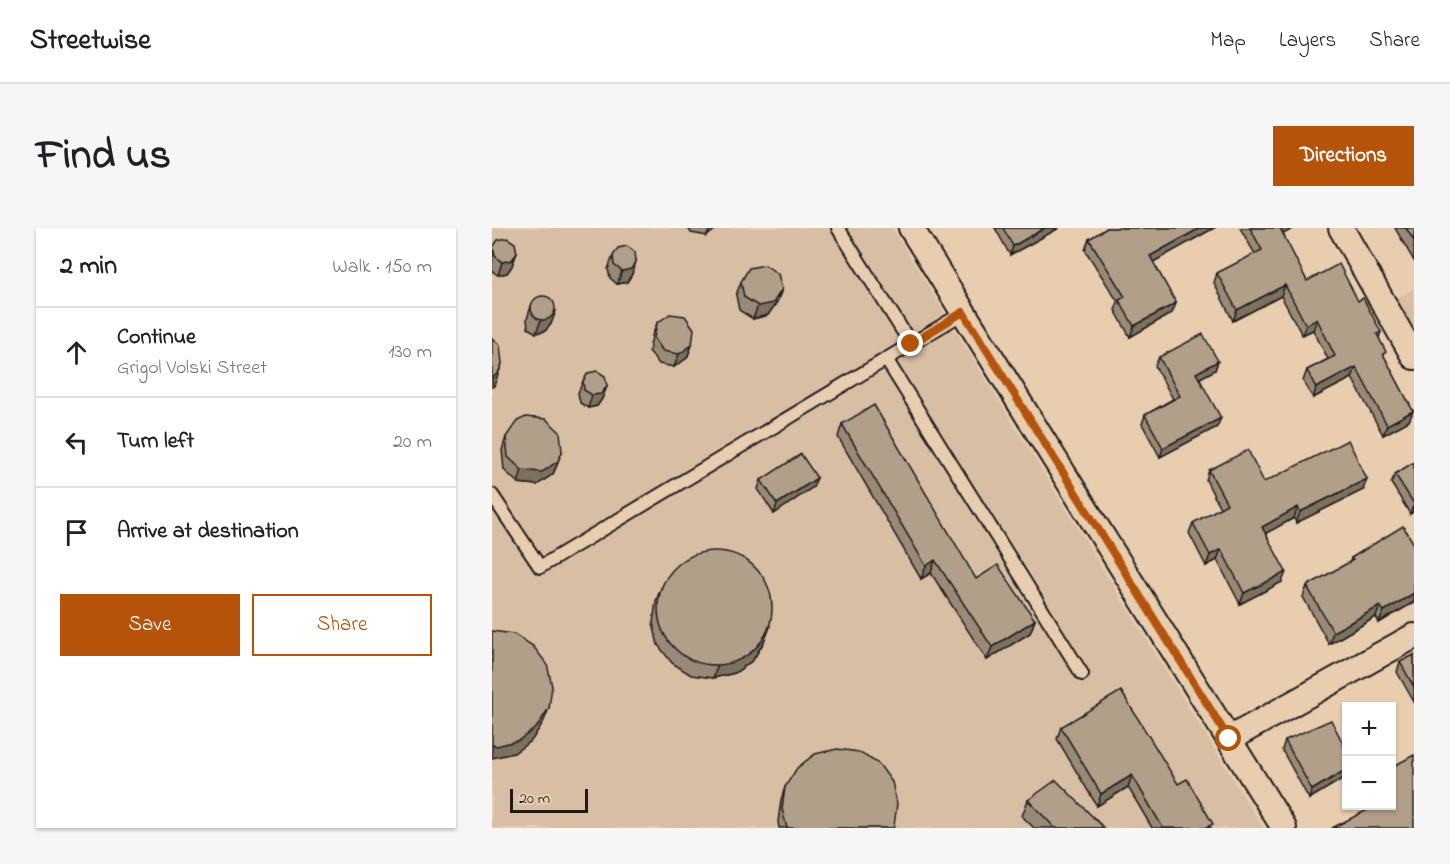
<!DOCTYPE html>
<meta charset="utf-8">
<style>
body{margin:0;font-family:"Indie Flower",sans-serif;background:#f6f6f6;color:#202124}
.controls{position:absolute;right:18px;bottom:18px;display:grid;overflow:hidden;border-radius:0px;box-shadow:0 2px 4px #0004}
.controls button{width:54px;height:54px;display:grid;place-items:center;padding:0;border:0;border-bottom:2px solid #e0e0e0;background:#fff;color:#202124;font:30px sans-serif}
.scale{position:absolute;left:18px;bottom:15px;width:78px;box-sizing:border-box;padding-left:6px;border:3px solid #1c1c1c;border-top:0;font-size:16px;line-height:21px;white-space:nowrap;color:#1c1c1c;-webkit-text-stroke:4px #e8cdaf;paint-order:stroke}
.stop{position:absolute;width:18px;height:18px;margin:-14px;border:4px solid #b45309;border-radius:50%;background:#fff}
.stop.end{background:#b45309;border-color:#fff;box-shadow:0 2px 6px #0008}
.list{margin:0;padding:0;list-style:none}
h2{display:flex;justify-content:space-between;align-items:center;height:78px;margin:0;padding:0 24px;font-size:26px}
h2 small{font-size:20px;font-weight:400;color:#757577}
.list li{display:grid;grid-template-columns:39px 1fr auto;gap:18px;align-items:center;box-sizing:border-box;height:90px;padding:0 24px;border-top:2px solid #e0e0e0}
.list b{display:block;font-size:22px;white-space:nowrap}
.list p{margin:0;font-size:20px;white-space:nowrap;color:#757577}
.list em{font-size:20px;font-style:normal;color:#757577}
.actions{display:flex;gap:12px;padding:18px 24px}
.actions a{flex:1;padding:14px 0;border:2px solid #b45309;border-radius:0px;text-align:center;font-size:21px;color:#b45309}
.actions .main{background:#b45309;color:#fff}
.icon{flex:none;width:33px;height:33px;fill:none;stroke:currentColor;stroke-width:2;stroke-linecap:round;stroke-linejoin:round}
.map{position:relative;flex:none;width:922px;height:600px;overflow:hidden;border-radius:0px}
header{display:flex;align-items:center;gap:36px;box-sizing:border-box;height:84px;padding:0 30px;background:#fff;border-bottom:2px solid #e0e0e0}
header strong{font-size:28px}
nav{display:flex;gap:33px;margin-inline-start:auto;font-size:21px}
.intro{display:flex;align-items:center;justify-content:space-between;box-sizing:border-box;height:144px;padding:0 36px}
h1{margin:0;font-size:42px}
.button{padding:15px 27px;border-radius:0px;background:#b45309;color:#fff;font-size:21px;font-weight:700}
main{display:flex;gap:36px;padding:0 36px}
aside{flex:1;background:#fff;border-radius:0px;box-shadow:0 2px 4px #0004}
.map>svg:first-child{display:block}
.built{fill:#d8bfa4}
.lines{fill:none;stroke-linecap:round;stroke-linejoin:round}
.lane-casing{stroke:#1c1c1c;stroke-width:16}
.street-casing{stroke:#1c1c1c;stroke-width:28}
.lane{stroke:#e8cdaf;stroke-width:12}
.street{stroke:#e8cdaf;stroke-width:24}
.wall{fill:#998976;stroke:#1c1c1c;stroke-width:1.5}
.shaded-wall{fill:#7d6f60;stroke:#1c1c1c;stroke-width:1.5}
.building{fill:#b29f89;stroke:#1c1c1c;stroke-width:1.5}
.route{stroke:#b45309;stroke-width:8}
</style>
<header>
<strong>Streetwise</strong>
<nav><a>Map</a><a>Layers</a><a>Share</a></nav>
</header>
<div class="intro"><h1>Find us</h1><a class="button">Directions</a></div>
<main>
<aside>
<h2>2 min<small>Walk · 150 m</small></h2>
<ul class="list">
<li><svg class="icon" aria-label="ahead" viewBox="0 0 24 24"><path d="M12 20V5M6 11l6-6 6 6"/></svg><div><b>Continue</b><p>Grigol Volski Street</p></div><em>130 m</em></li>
<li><svg class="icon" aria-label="left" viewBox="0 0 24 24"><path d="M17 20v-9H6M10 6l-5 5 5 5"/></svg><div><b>Turn left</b></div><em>20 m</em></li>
<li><svg class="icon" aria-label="arrive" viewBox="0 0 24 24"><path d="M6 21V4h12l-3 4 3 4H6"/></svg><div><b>Arrive at destination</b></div></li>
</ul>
<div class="actions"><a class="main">Save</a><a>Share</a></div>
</aside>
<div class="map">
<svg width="922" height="600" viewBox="0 0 922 600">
<rect width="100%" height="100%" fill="#e8cdaf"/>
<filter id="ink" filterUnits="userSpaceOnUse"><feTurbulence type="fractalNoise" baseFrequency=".0167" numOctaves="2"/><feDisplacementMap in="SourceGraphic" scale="12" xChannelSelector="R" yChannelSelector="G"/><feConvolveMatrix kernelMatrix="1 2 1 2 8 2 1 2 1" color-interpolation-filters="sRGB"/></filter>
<g filter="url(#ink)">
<g class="built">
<path d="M0,0h400l371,600h-771z"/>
<path d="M922,61v41l-19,-31z"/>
</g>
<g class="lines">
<defs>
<g id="lane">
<path d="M346,0l73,116"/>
<path d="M394,131l196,315"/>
<path d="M0,267l48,72 423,-254"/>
</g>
<g id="street">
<path d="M419,0l373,600"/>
<path d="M849,0l73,129"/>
<path d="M737,511l185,-103"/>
</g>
</defs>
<use href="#lane" class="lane-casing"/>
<use href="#street" class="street-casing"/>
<use href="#lane" class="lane"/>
<use href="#street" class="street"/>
</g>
<g class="wall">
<path d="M196,0h29l-10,8 -16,-3z"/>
<path d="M503,0h64l-49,27z"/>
<path d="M615,0h107l-61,34 23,41 -4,10 -42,24 -15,-27 3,-8 -33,-52 4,-11z"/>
<path d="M748,0h54l-12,6 25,47 51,20 23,31 -2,6 5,18 29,55 -4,10 -26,14 -31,-57 -39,20 -10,-17 4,-11 21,-11 -15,-29 -11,5 -21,-39 -48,25 -19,-38 3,-10 38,-19z"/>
<path d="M903,0h19v33z"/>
<path d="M1,19l19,19 -5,7 -9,2 -6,-4z"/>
<path d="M121,28l23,5 -4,13 -5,8 -10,2 -7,-6 -2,-9z"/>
<path d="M249,54l41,7 -5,13 -9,13 -15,4 -14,-9 -3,-15z"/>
<path d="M39,78l20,18 -6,7 -9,2 -8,-5 -1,-9z"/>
<path d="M165,95l35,22 -5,13 -13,9 -15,-3 -10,-13 3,-15z"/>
<path d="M667,129l59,4 -3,9 -15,8 17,49 -57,30 -18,-33 3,-9 28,-16 -18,-33z"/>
<path d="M91,153l24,5 -5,13 -5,7 -9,2 -8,-5 -2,-10z"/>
<path d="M350,196l134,155 59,41 -5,13 -43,27 -56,-87 -10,6 -83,-142z"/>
<path d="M14,209l51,28 -4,9 -16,11 -19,-2 -14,-13 -2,-20z"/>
<path d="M922,234v49l-4,3 -19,-31 4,-9z"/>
<path d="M717,242l55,12 99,8 -67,33 -2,-5 -28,15 16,49 -42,22 -23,-44 -11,6 -17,-33 4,-10 27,-15 -14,-28z"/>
<path d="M269,252l52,7 -39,27 -16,-25z"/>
<path d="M922,316v58l-35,21 -3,-6 -47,27 -26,-47 4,-11 43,-24 1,-4z"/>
<path d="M169,360l104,52 -12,20 -18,13 -22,5 -22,-3 -19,-12 -14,-18 -5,-22 3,-22z"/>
<path d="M922,427v47l-17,-30 3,-10z"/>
<path d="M569,499l117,57 33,44h-59l-24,-41 -31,19 -40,-67z"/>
<path d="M793,512l62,11v25l-38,23 -27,-49z"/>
<path d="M293,559l109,41h-115l-1,-6 3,-22z"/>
<path d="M536,572l76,28h-70l-12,-12z"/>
</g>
<g class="shaded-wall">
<path d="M218,0h7l-10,8z"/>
<path d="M553,0h14l-49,27 3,-9z"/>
<path d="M708,0h14l-68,38 4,-10z"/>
<path d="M787,0h15l-19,11z"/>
<path d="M25,25l-5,13 -5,7 -9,2 4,-13z"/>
<path d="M144,33l-4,13 -5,8 -10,2 5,-13z"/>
<path d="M793,57l-4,11 -48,25 4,-11z"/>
<path d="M290,61l-5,13 -9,13 -15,4 5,-13z"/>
<path d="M684,75l-4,10 -42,24 4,-11z"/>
<path d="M64,83l-5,13 -6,7 -9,2 5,-13z"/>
<path d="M825,91l-4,11 -11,5 4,-10z"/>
<path d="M200,117l-5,13 -13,9 5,-13z"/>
<path d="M726,133l-3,9 -22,12 3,-9z"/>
<path d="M10,136l-8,22 -2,1v-9z"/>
<path d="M864,139l-4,11 -39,20 3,-10z"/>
<path d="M115,158l-5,13 -5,7 -9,2 4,-13z"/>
<path d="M921,183l-4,10 -26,14 4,-10z"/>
<path d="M729,190l-4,9 -57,30 3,-9z"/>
<path d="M70,224l-9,22 -16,11 -19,-2 4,-13z"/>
<path d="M325,250l-4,9 -39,27 3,-10z"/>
<path d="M875,251l-4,11 -67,33 4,-11z"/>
<path d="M922,276v7l-4,3z"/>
<path d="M806,279l-4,11 -35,19 3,-10z"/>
<path d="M729,321l-4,11 -11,6 4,-11z"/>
<path d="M443,332l-4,13 -10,6 5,-13z"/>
<path d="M794,344l-4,10 -42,22 4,-11z"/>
<path d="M922,365v9l-35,21 5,-12z"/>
<path d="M888,378l-4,11 -47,27 4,-12z"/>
<path d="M543,392l-5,13 -43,27 5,-13z"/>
<path d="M278,399l-5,13 -12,20 -18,13 -22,5 5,-13z"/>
<path d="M57,480l-5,13 -12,19 -18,13 -22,5v-13z"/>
<path d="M855,541v7l-38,23 3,-9z"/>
<path d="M640,547l-4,12 -31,19 4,-12z"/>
</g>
<g class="building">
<path d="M511,0h42l-32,18z"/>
<path d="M615,0h93l-50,28 26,47 -42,23 -15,-26 6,-3 -36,-58z"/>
<path d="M758,0h30l27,53 32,-17 19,37 5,-3 18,34 -4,2 9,18 -3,2 30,57 -26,14 -31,-58 -40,21 -9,-18 28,-14 -18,-37 -11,6 -21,-40 -48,25 -20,-37 45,-23z"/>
<path d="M914,0h8v13z"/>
<path d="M15,10l8,5 2,10 -5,7 -10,2 -7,-6 -2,-9 5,-7z"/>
<path d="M135,18l8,6 1,9 -5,8 -9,2 -8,-6 -1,-9 5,-8z"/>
<path d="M273,37l13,9 4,15 -9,14 -15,3 -14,-9 -3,-15 8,-14z"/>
<circle cx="51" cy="80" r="12"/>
<path d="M178,86l15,2 9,13 -2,16 -13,9 -16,-3 -9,-13 3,-15z"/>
<path d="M711,106l15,27 -22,12 25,45 -58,30 -18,-33 35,-19 -21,-39z"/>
<path d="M0,110l8,7 2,19 -4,9 -6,5z"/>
<path d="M105,143l8,5 2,10 -6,8 -9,1 -8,-5 -1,-9 5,-8z"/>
<path d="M382,177l102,174 22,-14 37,55 -43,27 -57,-87 -9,6 -84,-142z"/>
<path d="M34,189l20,2 14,13 2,20 -4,9 -16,11 -20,-2 -14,-13 -2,-20 11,-16z"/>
<path d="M856,212l19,39 -67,33 -2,-5 -36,20 24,45 -42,21 -23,-44 -11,6 -17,-32 34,-19 -18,-34 39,-20 16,32z"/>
<path d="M309,226l16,24 -40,26 -16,-24z"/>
<path d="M922,234v42l-19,-30z"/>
<path d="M911,298l11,18v49l-30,18 -4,-5 -47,26 -26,-46 46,-26 -2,-2z"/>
<circle cx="223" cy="380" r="57"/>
<path d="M0,403l22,3 19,12 14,18 5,22 -3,22 -12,19 -18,13 -22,6 -5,-1z"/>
<path d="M922,427v32l-14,-25z"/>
<path d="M629,463l57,93 9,-5 26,45 -8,4h-42l-31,-53 -31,19 -40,-67z"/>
<path d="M839,492l16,31v18l-35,21 -27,-50z"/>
<path d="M345,521l22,3 20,12 13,18 5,22 -3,22 -1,2h-106l-5,-19 3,-22 12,-19 18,-14z"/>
<path d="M922,527v73h-82l43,-22h17v-9l1,-1 -1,-2v-27z"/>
<path d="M564,552l48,48h-49l-27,-28z"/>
</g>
</g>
<g class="lines" filter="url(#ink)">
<path class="route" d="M419,116l52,-32 266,427"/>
</g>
</svg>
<div class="controls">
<button>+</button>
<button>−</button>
</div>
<div class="scale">20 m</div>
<div class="stop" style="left:737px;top:511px"></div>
<div class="stop end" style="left:419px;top:116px"></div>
</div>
</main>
